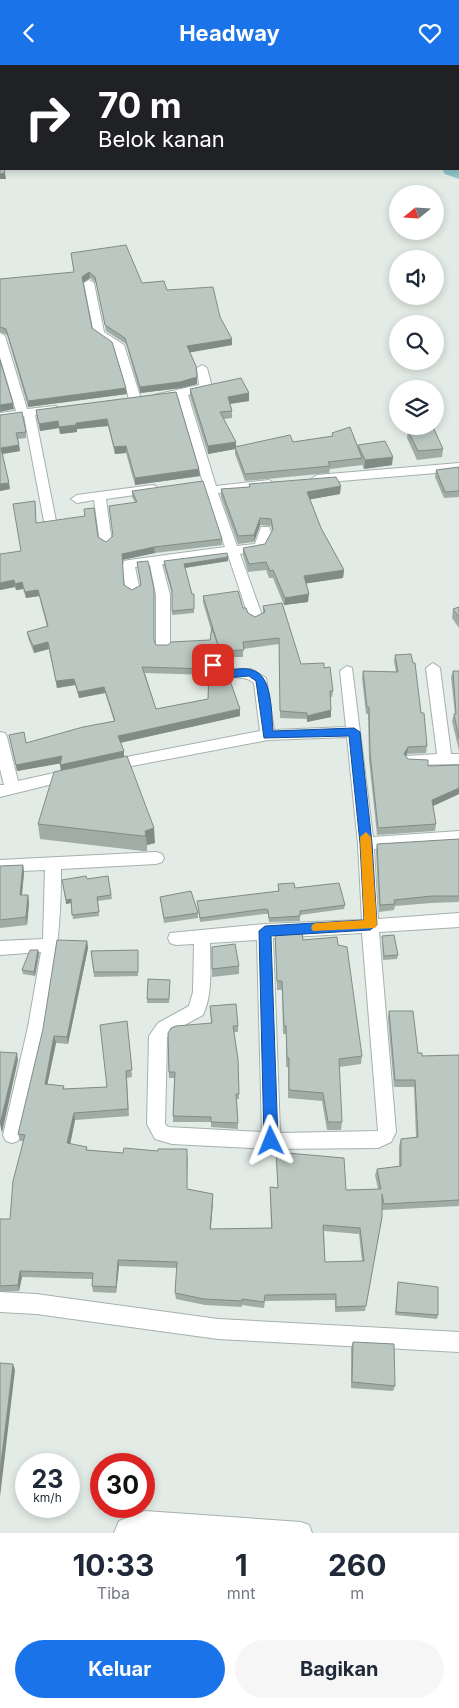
<!DOCTYPE html>
<html lang="id">
<head>
<meta charset="utf-8">
<style>
  body { margin:0; font-family:Inter,sans-serif; background:#f6f6f7; color:#1f2937; height:100vh; display:flex; flex-direction:column; font-size:19px; white-space:nowrap }
  * { box-sizing:border-box; margin:0 }
  p { font-size:16px; color:#747a83 }
  .icon { flex:none; width:28px; height:28px; fill:none; stroke:currentColor; stroke-width:2; stroke-linecap:round; stroke-linejoin:round }
  .map { position:relative; height:1468px; overflow:hidden }
  .sheet { display:flex; flex-direction:column; background:#fff; flex:1 }
  .sheet>* { flex:none }
  .guide { position:absolute; left:0px; top:0px; width:460px; height:105px; box-shadow:0 2px 8px #0003; background:#202124; color:#fff; overflow:hidden }
  .needle { width:32px; rotate:252deg }
  .tools { position:absolute; left:389px; top:120px; display:grid; gap:10px }
  .tools a { display:grid; place-items:center; width:55px; height:55px; border-radius:50%; background:#fff; box-shadow:0 2px 8px #0003; font-size:25px }
  .speed { position:absolute; left:15px; top:1388px; display:flex; gap:10px; font-size:25px; font-weight:700; text-align:center }
  .speed>* { display:grid; place-content:center; width:65px; height:65px; border-radius:50%; background:#fff; box-shadow:0 2px 8px #0003; line-height:1 }
  .speed small { font-size:12px; font-weight:400 }
  .speed .limit { border:8px solid #d22; background:#fff; color:#111 }
  .pin { position:absolute; display:grid; place-items:center; width:42px; height:42px; color:#fff; margin:-21px; border-radius:10px; box-shadow:0 2px 8px #0006 }
  .me { position:absolute; width:55px; margin:-28px; rotate:358deg; stroke-linejoin:round; filter:drop-shadow(0 0 4px #0008) }
  .turn { display:flex; align-items:center; gap:18px; height:105px; padding:0 15px; font-size:22px }
  .turn .icon { width:65px; height:65px; stroke-width:2.5 }
  .turn b { display:block; font-size:35px; line-height:42px }
  .eta { display:flex; justify-content:space-evenly; align-items:center; height:85px; text-align:center }
  .eta b { font-size:30px; font-weight:700; line-height:35px }
  .cta { display:flex; gap:10px; margin-top:auto; padding:10px 15px }
  .cta a { flex:1; height:58px; border-radius:30px; background:#1a73e8; color:#fff; font-size:20px; font-weight:700; line-height:58px; text-align:center }
  .cta a+a { background:#f6f6f7; color:#1f2937 }
  header { display:flex; justify-content:space-between; align-items:center; height:65px; padding:0 15px; background:#1a73e8; color:#fff; font-size:22px; font-weight:700 }
  .map>svg:first-child { display:block }
  .lines { fill:none; stroke-linecap:round; stroke-linejoin:round }
  .river { fill:#8fc7cb; fill-rule:evenodd }
  .minor-casing { stroke:#a5b2ac; stroke-width:2 }
  .path { stroke:#85ab9c; stroke-width:2; stroke-dasharray:1 2.5; stroke-linecap:butt }
  .minor { fill:#fff; fill-rule:evenodd }
  .wall { fill:#a0aca6; fill-rule:evenodd }
  .shaded-wall { fill:#828c87 }
  .building { fill:#bac8c1; stroke:#828c87; fill-rule:evenodd }
  .route { fill:#1a73e8; stroke:#114b97 }
  .slow { fill:#f59e0b }
</style>
</head>
<body>
<header><svg class="icon" aria-label="back" viewBox="0 0 24 24"><path d="M15 5l-7 7 7 7"/></svg>Headway<svg class="icon" aria-label="heart" viewBox="0 0 24 24"><path d="M12 20l-8-8c-3-5 5-10 8-4 3-6 11-1 8 4z"/></svg></header>
<div class="map">
<svg width="459" height="1468" viewBox="0 0 459 1468">
  <rect width="100%" height="100%" fill="#e2ebe6"/>
  <g class="lines">
    <!-- river -->
    <path class="river" d="M 252,0 L 275,0 L 276,1 L 253,1 Z
      M 459,99 L 459,114 L 445,109 L 442,104 L 459,104 Z"/>
    <!-- minor casing -->
    <g class="minor-casing">
      <path id="minor" d="M 89,215 L 94,218 L 104,267 L 124,280 L 141,334 L 139,336 L 135,337 L 129,334 L 114,282 L 94,269 L 84,218 Z
        M 0,268 L 5,271 L 27,344 L 55,341 L 61,344 L 55,347 L 35,350 L 56,456 L 54,459 L 50,460 L 44,456 L 24,351 L 0,354 L 0,348 L 16,346 L 0,292 Z
        M 202,300 L 207,303 L 211,318 L 207,324 L 188,330 L 216,421 L 269,415 L 275,419 L 269,423 L 218,428 L 237,481 L 255,479 L 261,462 L 269,462 C 274,471 269,478 263,485 L 240,489 L 263,553 L 256,557 L 249,553 L 228,490 L 162,499 L 170,530 L 170,582 L 163,587 L 156,582 L 156,530 L 150,500 L 135,502 L 140,526 L 133,530 L 126,526 L 122,504 L 124,496 L 129,495 L 225,482 L 205,425 L 178,332 L 158,335 L 152,332 L 154,330 L 199,320 L 197,303 Z
        M 459,398 L 459,406 L 317,418 L 311,414 L 317,410 Z
        M 152,420 L 156,421 L 158,424 L 156,427 L 106,434 L 112,478 L 106,482 L 100,478 L 94,435 L 77,438 L 71,434 L 77,430 Z
        M 213,595 L 218,597 L 221,604 L 251,604 L 266,613 L 274,665 L 346,662 L 340,606 L 347,601 L 352,603 L 373,772 L 459,766 L 459,778 L 374,784 L 378,854 L 459,848 L 459,862 L 379,867 L 396,1067 L 391,1077 L 378,1083 L 271,1084 L 172,1079 L 155,1074 L 147,1059 L 149,971 L 158,958 L 189,941 L 193,927 L 194,879 L 176,880 L 170,878 L 168,873 L 170,868 L 265,859 L 362,855 L 358,779 L 347,672 L 268,675 L 111,705 L 106,704 L 104,700 L 106,696 L 111,695 L 260,666 L 254,618 C 245,609 224,614 211,610 L 206,600 ZM 362,868 L 378,1066 L 280,1068 L 273,873 ZM 257,875 L 262,1067 L 168,1062 L 165,1059 L 167,973 L 170,968 L 203,950 C 213,929 210,901 210,878 Z
        M 433,598 L 440,603 L 451,689 L 459,689 L 459,699 L 412,700 L 407,699 L 405,695 L 407,691 L 437,689 L 426,603 Z
        M 0,667 L 5,668 L 7,672 L 18,716 L 72,704 L 77,705 L 79,709 L 77,713 L 0,732 L 0,720 L 4,720 L 0,704 Z
        M 156,787 L 162,789 L 164,793 L 162,797 L 156,799 L 61,804 C 62,895 41,982 21,1070 L 18,1076 L 12,1078 L 6,1076 L 3,1070 L 28,962 L 41,887 L 0,890 L 0,876 L 43,874 L 45,805 L 0,807 L 0,795 Z
        M 0,1227 L 36,1229 L 218,1254 L 459,1267 L 459,1287 L 218,1274 L 36,1249 L 0,1247 Z
        M 145,1446 L 301,1457 L 309,1460 L 312,1468 L 114,1468 L 119,1456 Z"/>
    </g>
    <!-- path -->
    <path class="path" d="M 283,0 L 286,1"/>
    <!-- minor -->
    <use href="#minor" class="minor"/>
  </g>
  <!-- wall -->
  <path class="wall" d="M 71,188 L 142,218 L 167,225 L 220,252 L 232,280 L 190,287 L 197,319 L 181,323 L 140,328 L 126,279 L 106,266 L 96,218 L 90,213 L 83,218 L 92,263 L 126,323 L 127,329 L 28,342 L 7,270 L 0,267 L 0,214 L 74,207 Z
    M 190,324 L 249,336 L 230,339 L 232,346 L 232,353 L 224,354 L 236,381 L 293,377 L 332,371 L 332,368 L 392,400 L 364,404 L 362,399 L 362,400 L 330,404 L 329,408 L 245,416 L 235,389 L 235,384 L 208,389 L 190,331 Z
    M 176,327 L 199,404 L 200,411 L 135,420 L 126,388 L 115,389 L 108,361 L 77,364 L 77,367 L 60,369 L 59,363 L 40,366 L 36,345 Z
    M 0,350 L 26,367 L 26,373 L 18,374 L 20,386 L 2,389 L 10,424 L 0,426 Z
    M 408,365 L 443,384 L 442,392 L 417,395 L 407,373 Z
    M 459,402 L 459,432 L 444,433 L 435,412 L 436,405 Z
    M 249,419 L 340,429 L 310,434 L 321,463 L 344,505 L 343,513 L 306,518 L 308,537 L 284,540 L 273,513 L 269,513 L 266,505 L 248,507 L 243,490 L 243,483 L 265,479 L 272,466 L 271,461 L 260,460 L 254,477 L 238,479 L 221,432 L 221,424 L 249,422 Z
    M 132,426 L 222,474 L 222,480 L 155,488 L 122,495 L 124,520 L 132,525 L 141,521 L 137,497 L 154,576 L 156,580 L 168,580 L 210,575 L 211,565 L 203,537 L 203,531 L 243,543 L 248,548 L 255,552 L 263,548 L 263,541 L 301,599 L 324,603 L 333,626 L 332,632 L 330,632 L 331,652 L 307,657 L 307,654 L 280,653 L 279,579 L 243,584 L 243,592 L 222,592 L 223,596 L 223,602 L 219,595 L 214,593 L 207,597 L 209,604 L 240,651 L 120,678 L 124,686 L 124,691 L 155,778 L 147,780 L 147,786 L 143,786 L 40,774 L 38,759 L 61,705 L 60,698 L 17,706 L 9,670 L 26,678 L 114,656 L 105,628 L 79,633 L 75,620 L 57,623 L 49,584 L 34,588 L 28,573 L 27,567 L 47,562 L 39,531 L 26,533 L 23,524 L 16,525 L 15,522 L 0,525 L 21,486 L 36,443 L 36,458 L 98,472 L 106,477 L 113,472 L 135,437 L 132,432 ZM 145,608 L 209,610 L 208,634 L 156,644 Z
    M 164,496 L 228,496 L 185,503 L 192,529 L 194,529 L 194,548 L 172,550 L 172,529 L 164,501 Z
    M 459,542 L 459,563 L 452,553 L 453,544 Z
    M 395,590 L 421,648 L 427,681 L 426,688 L 407,689 L 406,691 L 408,694 L 428,701 L 459,700 L 459,729 L 433,741 L 436,759 L 435,766 L 377,770 L 369,695 L 368,649 L 366,649 L 362,613 L 363,606 L 396,607 L 394,596 Z
    M 453,606 L 459,606 L 459,686 L 452,656 L 454,649 L 455,649 L 451,612 Z
    M 459,774 L 459,837 L 431,838 L 395,841 L 394,845 L 379,847 L 376,786 L 377,779 Z
    M 23,800 L 24,808 L 22,830 L 28,830 L 29,838 L 27,860 L 0,863 L 0,801 Z
    M 108,811 L 112,834 L 98,836 L 99,851 L 73,854 L 71,838 L 66,839 L 62,815 L 87,814 Z
    M 278,819 L 295,823 L 345,840 L 344,844 L 300,850 L 300,856 L 269,857 L 268,849 L 264,849 L 200,857 L 197,836 L 278,826 Z
    M 160,832 L 198,848 L 198,853 L 164,858 Z
    M 275,866 L 303,875 L 338,880 L 362,991 L 361,999 L 339,1002 L 342,1057 L 341,1065 L 327,1065 L 322,1036 L 288,1033 L 288,1002 L 286,1002 L 286,969 L 283,969 L 282,925 L 277,925 Z
    M 382,871 L 398,890 L 397,894 L 383,895 L 382,875 Z
    M 87,876 L 88,883 L 68,979 L 56,978 L 47,1019 L 64,1021 L 64,1024 L 107,1022 L 127,956 L 132,1012 L 127,1013 L 129,1051 L 75,1055 L 70,1079 L 87,1082 L 87,1085 L 123,1088 L 188,1091 L 187,1124 L 213,1129 L 213,1136 L 211,1164 L 271,1163 L 270,1122 L 278,1123 L 276,1087 L 346,1125 L 378,1124 L 375,1110 L 377,1104 L 399,1101 L 399,1081 L 401,1074 L 416,1072 L 414,1022 L 394,1022 L 388,953 L 389,946 L 418,988 L 422,991 L 459,990 L 459,1141 L 382,1145 L 382,1152 L 365,1246 L 335,1247 L 335,1235 L 265,1236 L 264,1243 L 242,1240 L 242,1242 L 205,1240 L 176,1234 L 175,1228 L 177,1203 L 119,1201 L 116,1228 L 93,1227 L 92,1221 L 92,1214 L 22,1212 L 19,1226 L 0,1227 L 0,1154 L 10,1154 L 23,1076 L 20,1076 L 18,1069 ZM 324,1166 L 359,1169 L 362,1196 L 325,1197 Z
    M 212,882 L 239,901 L 239,909 L 212,912 Z
    M 38,885 L 39,889 L 35,911 L 23,909 L 22,905 Z
    M 138,885 L 138,911 L 94,912 L 91,886 Z
    M 170,915 L 169,938 L 147,938 L 147,934 Z
    M 210,941 L 238,961 L 238,967 L 234,967 L 238,994 L 239,1034 L 237,1034 L 238,1064 L 211,1062 L 211,1057 L 173,1057 L 174,1013 L 169,1013 L 168,988 L 211,958 Z
    M 398,1217 L 438,1250 L 437,1254 L 395,1250 Z
    M 353,1277 L 395,1321 L 393,1326 L 351,1323 L 351,1283 Z"/>
  <!-- shaded-wall -->
  <path class="shaded-wall" d="M 5,108 L 6,114 L 0,114 L 0,109 Z
    M 89,207 L 90,213 L 82,218 L 82,212 Z
    M 232,274 L 232,280 L 187,288 L 187,281 Z
    M 197,312 L 197,319 L 181,323 L 140,328 L 140,322 Z
    M 126,323 L 127,329 L 28,342 L 28,336 Z
    M 249,328 L 249,336 L 228,339 L 228,332 Z
    M 13,338 L 14,344 L 0,347 L 0,340 Z
    M 107,354 L 108,361 L 77,364 L 77,367 L 60,369 L 59,362 L 76,358 Z
    M 58,356 L 59,363 L 40,366 L 39,359 Z
    M 236,377 L 236,384 L 235,382 L 235,384 L 208,389 L 208,381 Z
    M 19,380 L 20,386 L 2,389 L 1,383 Z
    M 126,381 L 126,388 L 115,389 L 114,382 Z
    M 393,392 L 392,400 L 364,404 L 365,395 Z
    M 199,404 L 200,411 L 135,420 L 135,413 Z
    M 9,418 L 10,424 L 0,426 L 0,419 Z
    M 341,421 L 340,429 L 307,435 L 307,427 Z
    M 260,453 L 260,460 L 254,477 L 254,470 Z
    M 154,482 L 155,488 L 122,495 L 122,489 Z
    M 228,492 L 228,496 L 184,503 L 184,499 Z
    M 344,505 L 343,513 L 303,519 L 304,511 Z
    M 14,515 L 15,522 L 0,525 L 0,518 Z
    M 22,517 L 23,524 L 16,525 L 15,519 Z
    M 38,525 L 39,531 L 26,533 L 25,527 Z
    M 309,529 L 308,537 L 284,540 L 285,533 Z
    M 48,577 L 49,584 L 34,588 L 33,581 Z
    M 214,587 L 214,593 L 205,598 L 205,592 Z
    M 74,614 L 75,620 L 57,623 L 56,616 Z
    M 104,622 L 105,628 L 79,633 L 78,627 Z
    M 240,644 L 240,651 L 119,678 L 118,671 Z
    M 331,645 L 331,652 L 307,657 L 307,651 Z
    M 408,682 L 407,689 L 403,696 L 404,689 Z
    M 124,686 L 124,693 L 61,706 L 60,700 Z
    M 62,691 L 63,698 L 17,706 L 16,700 Z
    M 459,723 L 459,729 L 431,742 L 432,735 Z
    M 154,763 L 155,778 L 147,780 L 146,771 L 145,766 Z
    M 23,800 L 24,808 L 21,838 L 20,830 Z
    M 28,830 L 29,838 L 27,860 L 26,852 Z
    M 71,834 L 71,838 L 66,839 L 66,835 Z
    M 87,876 L 88,883 L 68,979 L 67,972 Z
    M 38,885 L 39,889 L 35,911 L 34,907 Z
    M 54,971 L 56,978 L 46,1026 L 45,1019 Z
    M 17,988 L 18,995 L 2,1068 L 0,1059 Z
    M 74,1048 L 75,1055 L 69,1085 L 67,1078 Z
    M 213,1129 L 213,1136 L 210,1171 L 210,1164 Z
    M 118,1195 L 119,1201 L 116,1228 L 116,1222 Z
    M 20,1206 L 22,1212 L 19,1226 L 18,1220 Z
    M 13,1299 L 15,1305 L 0,1432 L 0,1407 Z"/>
  <!-- building -->
  <path class="building" d="M 0,84 L 1,87 L 1,104 L 4,104 L 5,108 L 0,109 Z
    M 126,180 L 142,218 L 164,216 L 167,225 L 213,222 L 220,252 L 232,274 L 187,281 L 196,301 L 197,312 L 180,317 L 140,322 L 125,273 L 105,260 L 95,212 L 89,207 L 82,212 L 92,263 L 112,277 L 126,323 L 28,336 L 6,264 L 0,262 L 0,214 L 74,207 L 71,188 Z
    M 0,295 L 13,338 L 0,340 Z
    M 241,313 L 249,328 L 228,332 L 232,346 L 220,347 L 236,377 L 208,381 L 190,324 Z
    M 176,327 L 199,404 L 135,413 L 126,381 L 114,382 L 107,354 L 76,358 L 76,360 L 59,362 L 58,356 L 39,359 L 36,345 Z
    M 22,347 L 26,367 L 16,368 L 19,380 L 1,383 L 9,418 L 0,419 L 0,350 Z
    M 350,362 L 362,393 L 328,397 L 330,401 L 245,409 L 235,382 L 290,370 L 293,377 L 333,371 L 332,368 Z
    M 433,362 L 443,384 L 418,386 L 408,365 Z
    M 385,376 L 393,392 L 365,395 L 358,380 Z
    M 459,402 L 459,426 L 445,427 L 436,405 Z
    M 336,412 L 341,421 L 307,427 L 321,463 L 344,505 L 304,511 L 309,529 L 285,533 L 273,505 L 270,506 L 266,497 L 249,499 L 243,483 L 265,479 L 273,464 L 271,454 L 260,453 L 254,470 L 238,471 L 221,424 L 250,422 L 249,419 Z
    M 203,416 L 222,474 L 154,482 L 122,489 L 124,520 L 132,525 L 141,520 L 137,497 L 148,496 L 154,524 L 154,575 L 156,580 L 168,580 L 171,577 L 210,575 L 212,563 L 218,580 L 203,531 L 238,526 L 243,543 L 246,543 L 248,548 L 255,552 L 265,547 L 263,541 L 282,538 L 301,599 L 324,598 L 324,603 L 330,602 L 333,626 L 330,626 L 331,645 L 307,651 L 307,648 L 280,646 L 279,573 L 243,577 L 244,585 L 220,586 L 223,596 L 219,589 L 214,587 L 205,592 L 209,604 L 142,602 L 156,644 L 208,634 L 209,604 L 227,607 L 240,644 L 118,671 L 124,686 L 60,700 L 62,691 L 16,700 L 9,670 L 24,667 L 26,678 L 83,662 L 115,656 L 104,622 L 78,627 L 74,614 L 56,616 L 48,577 L 33,581 L 27,567 L 48,561 L 38,525 L 25,527 L 22,517 L 15,519 L 14,515 L 0,518 L 0,489 L 21,486 L 13,439 L 35,436 L 36,458 L 85,451 L 84,444 L 94,443 L 98,472 L 106,477 L 113,471 L 109,441 L 137,437 L 132,426 Z
    M 227,488 L 228,492 L 184,499 L 192,529 L 194,529 L 194,544 L 172,546 L 172,525 L 164,496 Z
    M 459,542 L 459,552 L 453,544 Z
    M 411,589 L 413,598 L 415,598 L 421,648 L 424,648 L 427,681 L 408,682 L 404,689 L 408,694 L 428,695 L 428,701 L 459,700 L 459,723 L 432,735 L 436,759 L 378,763 L 370,688 L 369,642 L 367,642 L 363,606 L 398,607 L 395,590 Z
    M 453,606 L 459,606 L 459,673 L 454,649 L 456,649 Z
    M 127,691 L 154,763 L 145,766 L 146,771 L 142,771 L 38,759 L 54,707 Z
    M 459,774 L 459,831 L 432,831 L 394,835 L 395,839 L 380,840 L 377,779 Z
    M 23,800 L 20,830 L 28,830 L 26,852 L 0,855 L 0,801 Z
    M 86,811 L 87,814 L 108,811 L 111,830 L 97,832 L 99,847 L 72,850 L 71,834 L 66,835 L 62,815 Z
    M 294,818 L 295,823 L 339,818 L 345,840 L 300,846 L 300,851 L 269,853 L 268,845 L 265,844 L 200,853 L 197,836 L 279,826 L 278,819 Z
    M 191,826 L 198,848 L 164,853 L 160,832 Z
    M 302,865 L 303,875 L 337,872 L 338,880 L 347,882 L 362,991 L 339,994 L 342,1057 L 328,1057 L 323,1028 L 289,1025 L 289,993 L 287,993 L 286,961 L 284,961 L 282,916 L 277,916 L 275,866 Z
    M 394,870 L 398,890 L 384,891 L 382,871 Z
    M 57,875 L 87,876 L 67,972 L 54,971 L 45,1019 L 64,1021 L 63,1024 L 107,1022 L 100,960 L 127,956 L 132,1005 L 126,1006 L 128,1044 L 74,1048 L 67,1078 L 87,1082 L 86,1085 L 123,1088 L 124,1083 L 158,1086 L 158,1084 L 187,1084 L 187,1124 L 213,1129 L 210,1164 L 272,1163 L 270,1122 L 278,1123 L 276,1087 L 344,1093 L 346,1125 L 381,1124 L 377,1104 L 401,1101 L 401,1074 L 418,1072 L 415,1015 L 395,1015 L 389,946 L 413,946 L 418,988 L 422,988 L 422,991 L 459,990 L 459,1135 L 384,1139 L 382,1129 L 382,1152 L 366,1241 L 336,1242 L 336,1229 L 265,1230 L 264,1237 L 242,1234 L 242,1236 L 204,1234 L 175,1228 L 177,1197 L 118,1195 L 116,1222 L 92,1221 L 93,1208 L 20,1206 L 18,1220 L 0,1221 L 0,1154 L 10,1154 L 13,1116 L 25,1070 L 18,1069 L 43,964 ZM 323,1160 L 360,1163 L 364,1196 L 325,1197 Z
    M 235,879 L 239,901 L 212,904 L 212,882 Z
    M 30,885 L 38,885 L 34,907 L 22,905 Z
    M 138,885 L 138,907 L 94,907 L 91,886 Z
    M 148,914 L 170,915 L 169,934 L 147,934 Z
    M 236,939 L 238,961 L 233,961 L 238,994 L 239,1029 L 236,1029 L 238,1058 L 211,1057 L 211,1052 L 173,1051 L 175,1007 L 169,1007 L 168,968 L 171,963 L 176,961 L 212,958 L 210,941 Z
    M 0,987 L 17,988 L 0,1059 Z
    M 398,1217 L 438,1222 L 438,1250 L 396,1247 Z
    M 353,1277 L 394,1279 L 395,1321 L 352,1317 Z
    M 0,1298 L 13,1299 L 0,1407 Z"/>
  <!-- route -->
  <path class="route" d="M 213,597 L 224,606 C 233,605 244,602 252,605 C 273,610 271,648 273,666 L 354,663 L 360,667 L 372,778 L 377,860 L 370,865 L 271,871 L 278,1076 L 276,1080 L 271,1082 L 266,1080 L 264,1076 L 259,866 L 265,861 L 364,855 L 360,778 L 349,671 L 264,673 L 256,616 L 249,611 L 224,613 L 212,609 L 208,600 Z"/>
  <!-- slow -->
  <path class="slow" d="M 366,767 L 371,772 L 377,860 L 375,863 L 313,866 L 311,863 L 313,859 L 317,858 L 364,855 L 360,772 Z"/>
</svg>
<div class="tools">
<a><svg class="needle" viewBox="-14 -14 28 28"><path d="M0-13l5 13h-10z" fill="#e53935"/><path d="M0 13l5-13h-10z" fill="#747a83"/></svg></a>
<a><svg class="icon" aria-label="sound" viewBox="0 0 24 24"><path d="M4 9h4l5-4v14l-5-4H4zM17 9q2 3 0 6"/></svg></a>
<a><svg class="icon" aria-label="search" viewBox="0 0 24 24"><circle cx="10" cy="10" r="6"/><path d="M15 15l6 6"/></svg></a>
<a><svg class="icon" aria-label="layers" viewBox="0 0 24 24"><path d="M12 4l9 5-9 5-9-5zM3 14l9 5 9-5"/></svg></a>
</div>
<div class="speed"><div>23<small>km/h</small></div><div class="limit">30</div></div>
<div class="pin" style="left:213px;top:600px;background:#d93025"><svg class="icon" aria-label="arrive" viewBox="0 0 24 24"><path d="M6 21V4h12l-3 4 3 4H6"/></svg></div>
<svg class="me" style="left:271px;top:1076px" viewBox="-20 -20 40 40"><path d="M0-17L14 15 0 8-14 15z" fill="#1a73e8" stroke="#fff" stroke-width="4"/></svg>
<div class="guide">
<div class="turn"><svg class="icon" aria-label="right" viewBox="0 0 24 24"><path d="M7 20v-9h11M14 6l5 5-5 5"/></svg><div><b>70 m</b>Belok kanan</div></div>
</div>
</div>
<section class="sheet">
<div class="eta">
<div><b>10:33</b><p>Tiba</p></div>
<div><b>1</b><p>mnt</p></div>
<div><b>260</b><p>m</p></div>
</div>
<div class="cta"><a>Keluar</a><a>Bagikan</a></div>
</section>
</body>
</html>
